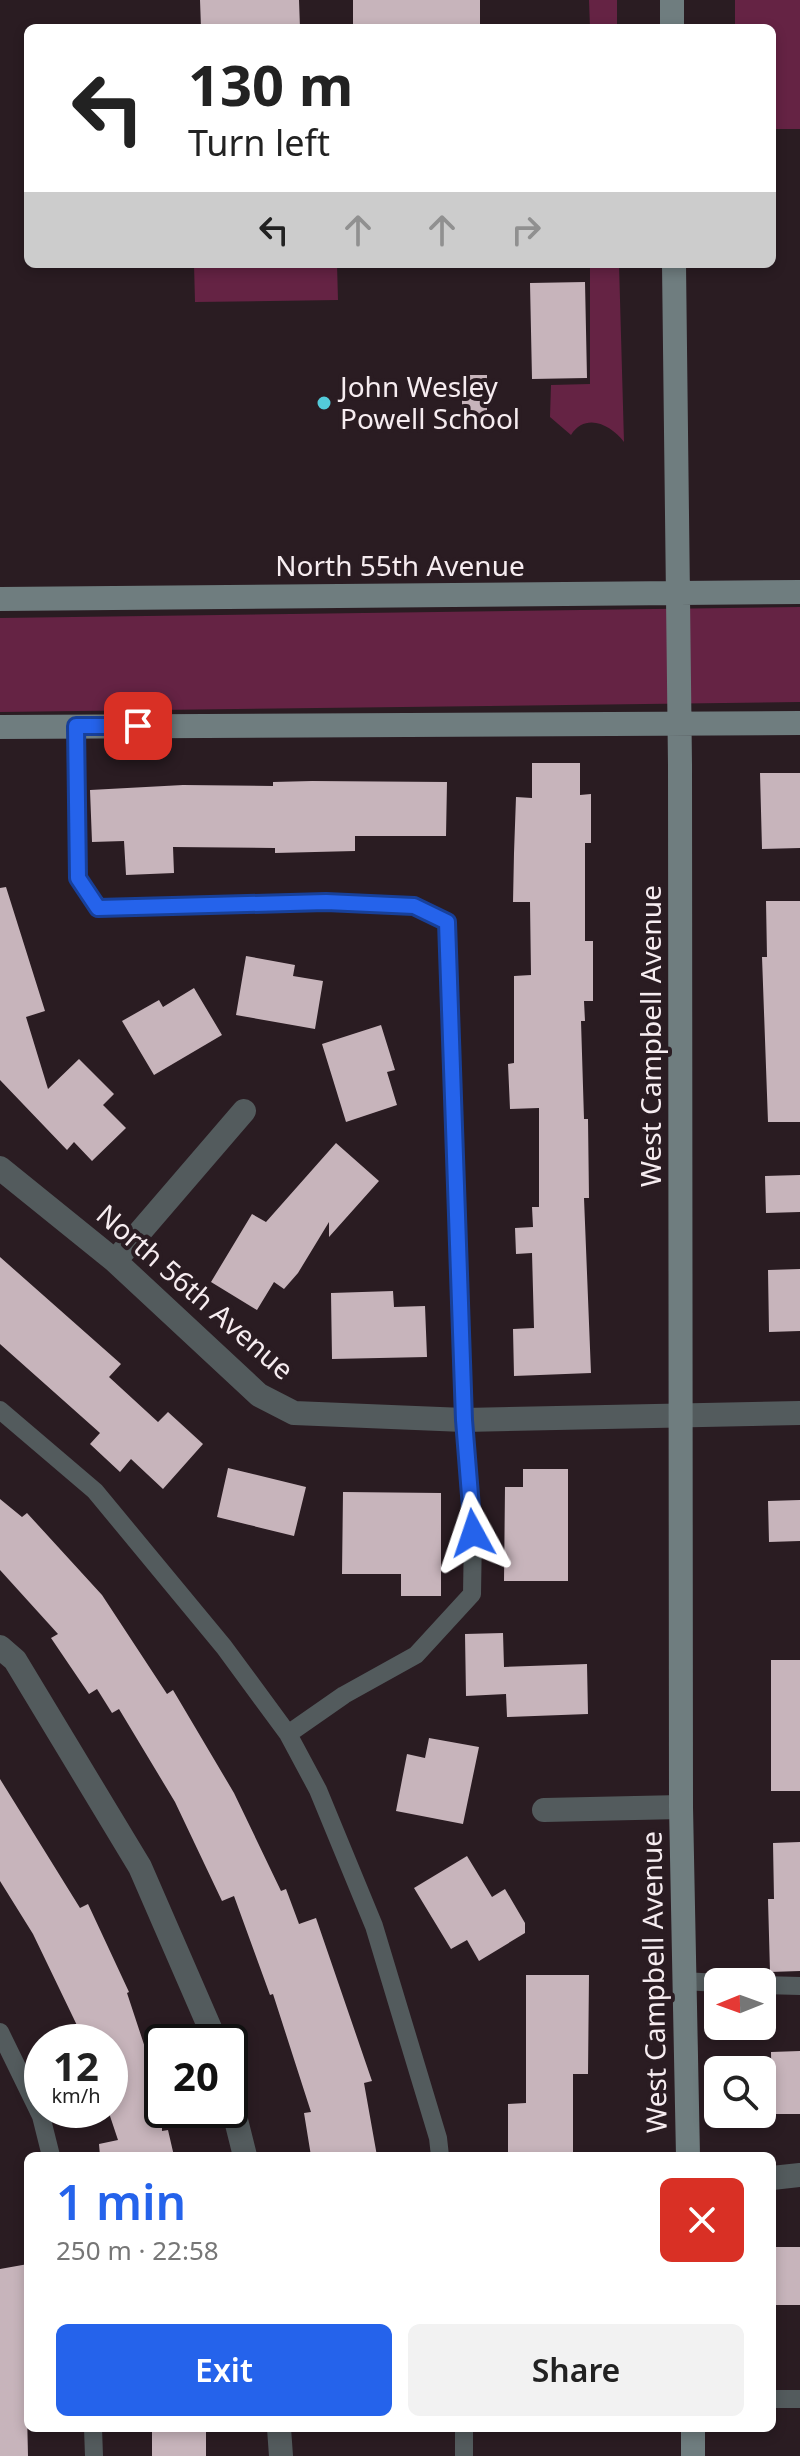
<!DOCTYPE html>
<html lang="en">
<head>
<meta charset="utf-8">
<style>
  body { margin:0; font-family:"Noto Sans",sans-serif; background:#f2f2f2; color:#222; height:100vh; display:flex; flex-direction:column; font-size:30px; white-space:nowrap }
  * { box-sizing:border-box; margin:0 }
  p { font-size:26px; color:#767676 }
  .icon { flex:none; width:44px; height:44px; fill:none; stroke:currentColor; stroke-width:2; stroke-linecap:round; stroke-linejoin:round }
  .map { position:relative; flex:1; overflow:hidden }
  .side { position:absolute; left:24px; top:2152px; width:752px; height:280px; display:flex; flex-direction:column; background:#fff; border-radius:12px; box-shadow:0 4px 12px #0003 }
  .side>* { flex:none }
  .hud { position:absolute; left:24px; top:24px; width:752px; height:244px; border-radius:12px; box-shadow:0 4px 12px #0003; background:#fff; color:#222; overflow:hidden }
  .needle { width:52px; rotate:269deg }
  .controls { position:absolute; left:704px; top:1968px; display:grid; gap:16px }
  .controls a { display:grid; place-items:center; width:72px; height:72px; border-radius:12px; background:#fff; box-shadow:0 4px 12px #0003; font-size:40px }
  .speed { position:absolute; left:24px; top:2024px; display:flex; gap:16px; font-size:40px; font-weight:700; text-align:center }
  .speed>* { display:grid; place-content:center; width:104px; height:104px; border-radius:50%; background:#fff; box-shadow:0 4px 12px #0003; line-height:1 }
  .speed small { font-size:20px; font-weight:400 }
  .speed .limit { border:4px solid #111; border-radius:12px; background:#fff; color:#111 }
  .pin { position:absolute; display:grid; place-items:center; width:68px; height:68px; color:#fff; margin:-34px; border-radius:16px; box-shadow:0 4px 12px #0006 }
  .me { position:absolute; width:88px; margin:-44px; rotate:355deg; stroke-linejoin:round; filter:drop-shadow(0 0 6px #0008) }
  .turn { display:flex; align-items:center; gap:28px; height:168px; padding:0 32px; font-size:36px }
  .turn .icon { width:104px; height:104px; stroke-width:2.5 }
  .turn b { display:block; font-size:56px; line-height:68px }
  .lanes { display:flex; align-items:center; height:76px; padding:0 32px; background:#0003; justify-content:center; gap:40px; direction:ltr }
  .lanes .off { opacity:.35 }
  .round { display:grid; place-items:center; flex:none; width:84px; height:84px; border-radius:12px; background:#f2f2f2 }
  .head { display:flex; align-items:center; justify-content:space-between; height:136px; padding:0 32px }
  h1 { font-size:48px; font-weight:600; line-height:60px; color:#2563eb }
  .button { display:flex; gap:16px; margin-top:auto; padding:16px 32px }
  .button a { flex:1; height:92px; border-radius:12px; background:#2563eb; color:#fff; font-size:32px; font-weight:600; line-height:92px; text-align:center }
  .button a+a { background:#f2f2f2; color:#222 }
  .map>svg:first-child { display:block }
  .green { fill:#652344 }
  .building { fill:#c7b4bb }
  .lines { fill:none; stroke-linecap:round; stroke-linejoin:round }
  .lane { stroke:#535b5d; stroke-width:18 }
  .street { stroke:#535b5d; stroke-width:24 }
  .secondary { stroke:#6f7d7f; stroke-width:24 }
  .route-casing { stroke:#184099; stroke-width:20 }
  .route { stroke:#2563eb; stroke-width:14 }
  .poi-dot { fill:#53cbda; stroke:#2a1c22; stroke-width:3 }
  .labels { text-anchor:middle; stroke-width:8; stroke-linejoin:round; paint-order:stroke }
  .poi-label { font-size:28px; fill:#f6ecf0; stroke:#2a1c22; text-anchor:start }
  .street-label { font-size:28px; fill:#f6ecf0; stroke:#2a1c22 }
</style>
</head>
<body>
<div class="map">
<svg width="800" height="2456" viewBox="0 0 800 2456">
  <rect width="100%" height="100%" fill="#2a1c22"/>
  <!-- green -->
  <path class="green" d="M 589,0 L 617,0 L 617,28 L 590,28 Z
    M 735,0 L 800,0 L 800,129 L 772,129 L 772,28 L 735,28 Z
    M 194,264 L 337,264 L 338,300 L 195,302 Z
    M 590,264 L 619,264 L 624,442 C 611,425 586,412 571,435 L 550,417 L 551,385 L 590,384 Z
    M 800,607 L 800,702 L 0,712 L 0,618 Z"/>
  <!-- building -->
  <path class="building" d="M 200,0 L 299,0 L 300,28 L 201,28 Z
    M 353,0 L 480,0 L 480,28 L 353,28 Z
    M 585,282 L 587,378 L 532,379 L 530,283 Z
    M 462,375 L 487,375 L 487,414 L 462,414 Z
    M 532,763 L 580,763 L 580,795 L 591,794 L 591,843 L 585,843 L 585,941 L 593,941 L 593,1001 L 584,1001 L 585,1021 L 581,1021 L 584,1119 L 588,1119 L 589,1198 L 584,1198 L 591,1373 L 514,1376 L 513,1329 L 534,1328 L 532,1253 L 516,1254 L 515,1228 L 533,1227 L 532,1207 L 539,1207 L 539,1108 L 510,1109 L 508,1064 L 514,1063 L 514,976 L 531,975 L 530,902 L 513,902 L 514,853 L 516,797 L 532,798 Z
    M 760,773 L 800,773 L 800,848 L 762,849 Z
    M 312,781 L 447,782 L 446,836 L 355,836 L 355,851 L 275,853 L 275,848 L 173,847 L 174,873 L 126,875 L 124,841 L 92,842 L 90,790 L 183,785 L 273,786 L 273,782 Z
    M 6,887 L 45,1011 L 26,1017 L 48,1089 L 79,1059 L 114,1094 L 103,1105 L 126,1128 L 92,1161 L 74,1142 L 67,1150 L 0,1080 L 0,888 Z
    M 766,901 L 800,901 L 800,1122 L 768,1122 L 762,957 L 767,957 Z
    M 246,956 L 295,965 L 293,976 L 323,981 L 315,1029 L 236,1015 Z
    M 194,988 L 222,1035 L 154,1075 L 122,1021 L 159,1000 L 163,1007 Z
    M 381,1025 L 395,1070 L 387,1072 L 397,1105 L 346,1122 L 322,1044 Z
    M 336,1143 L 379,1181 L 329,1237 L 329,1222 L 298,1273 L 284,1289 L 274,1282 L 257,1310 L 211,1282 L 252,1214 L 266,1222 Z
    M 800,1175 L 800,1212 L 766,1213 L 765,1176 Z
    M 0,1257 L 121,1364 L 109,1377 L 158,1422 L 168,1412 L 203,1444 L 163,1489 L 131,1459 L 120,1472 L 90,1444 L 100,1433 L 0,1344 Z
    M 800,1269 L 800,1331 L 769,1332 L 768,1270 Z
    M 393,1291 L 394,1307 L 425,1306 L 427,1357 L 332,1359 L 331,1293 Z
    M 228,1468 L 306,1487 L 294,1536 L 217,1517 Z
    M 523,1469 L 568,1469 L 568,1581 L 504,1581 L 505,1487 L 523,1487 Z
    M 343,1492 L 441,1493 L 441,1596 L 401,1596 L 401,1574 L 342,1574 Z
    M 0,1499 L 22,1517 L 27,1513 L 102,1595 L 167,1694 L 173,1690 L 234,1793 L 281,1891 L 286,1889 L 299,1924 L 316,1918 L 372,2081 L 364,2083 L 377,2156 L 311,2156 L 304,2113 L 311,2112 L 273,1994 L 270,1995 L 234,1896 L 222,1901 L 175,1802 L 119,1709 L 112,1713 L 97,1689 L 89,1694 L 51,1638 L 58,1634 L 0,1570 Z
    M 800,1500 L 800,1541 L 769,1542 L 768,1501 Z
    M 503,1633 L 504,1667 L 587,1664 L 588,1714 L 507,1717 L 506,1694 L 466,1696 L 465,1634 Z
    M 771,1660 L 800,1660 L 800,1791 L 771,1791 Z
    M 429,1738 L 479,1747 L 463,1824 L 396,1811 L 407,1754 L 425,1758 Z
    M 0,1779 L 80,1908 L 88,1904 L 129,1992 L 127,1993 L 162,2099 L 162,2131 L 168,2130 L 174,2156 L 100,2156 L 99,2144 L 118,2140 L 110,2116 L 110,2042 L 85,2042 L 33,1934 L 0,1881 Z
    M 800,1842 L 800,1971 L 770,1972 L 768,1899 L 774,1899 L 773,1843 Z
    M 467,1856 L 492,1897 L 505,1889 L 525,1923 L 525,1933 L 479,1961 L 467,1940 L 451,1949 L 414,1888 Z
    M 526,1975 L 589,1975 L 588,2074 L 573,2074 L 573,2156 L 508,2155 L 508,2104 L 526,2103 Z
    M 800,2051 L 800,2114 L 772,2114 L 771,2052 Z
    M 774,2247 L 800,2247 L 800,2305 L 775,2305 Z
    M 28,2264 L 28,2323 L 25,2324 L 28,2456 L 0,2456 L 0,2269 Z
    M 152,2428 L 206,2428 L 206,2456 L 152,2456 Z"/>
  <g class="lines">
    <!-- lane -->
    <path class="lane" d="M 76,726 L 78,878 L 98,908 L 326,902 L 414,906 L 447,922 L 464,1420 L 473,1533 L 472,1594 L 416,1655 L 344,1695 L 288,1734
      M 0,1410 L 95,1491 L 224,1647 L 288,1734 L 318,1790 L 374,1926 L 438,2138 L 440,2156
      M 684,1981 L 718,1983
      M 762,1985 L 800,1986
      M 0,2032 L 41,2116 L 51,2156
      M 772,2399 L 800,2399
      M 93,2428 L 94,2456
      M 464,2428 L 464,2456"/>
    <!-- street -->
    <path class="street" d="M 0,1168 L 115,1261 L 259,1395 L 294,1413 L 464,1420 L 800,1413
      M 115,1261 L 244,1111
      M 0,1647 L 15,1660 L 140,1867 L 216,2042
      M 544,1810 L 681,1807
      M 230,2096 L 245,2156
      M 772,2178 L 800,2175
      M 279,2428 L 281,2456"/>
    <!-- secondary -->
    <path class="secondary" d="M 672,0 L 672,28
      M 674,264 L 680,765 L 681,1807 L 688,2156
      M 0,599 L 800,592
      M 0,727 L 800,723
      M 693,2428 L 693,2456"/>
  </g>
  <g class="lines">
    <!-- route casing -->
    <g class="route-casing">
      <path id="route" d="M 138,726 L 76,726 L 78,878 L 98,908 L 326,902 L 414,906 L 447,922 L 464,1420 L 473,1533"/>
    </g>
    <!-- route -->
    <use href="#route" class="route"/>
  </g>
  <!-- markers -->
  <circle class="poi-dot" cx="324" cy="403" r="8"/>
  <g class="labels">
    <!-- poi labels -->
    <g class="poi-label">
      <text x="340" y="397">John Wesley<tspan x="340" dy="32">Powell School</tspan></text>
    </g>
    <!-- street labels -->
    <g class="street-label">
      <text x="400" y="576">North 55th Avenue</text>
      <text transform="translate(651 1036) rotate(-90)" y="10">West Campbell Avenue</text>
      <text transform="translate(195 1292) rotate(41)" y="10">North 56th Avenue</text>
      <text transform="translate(654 1982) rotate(-91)" y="10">West Campbell Avenue</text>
    </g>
  </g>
</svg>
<div class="controls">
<a><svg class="needle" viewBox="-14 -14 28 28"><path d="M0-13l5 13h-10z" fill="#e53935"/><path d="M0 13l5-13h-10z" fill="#767676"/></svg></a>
<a><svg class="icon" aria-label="search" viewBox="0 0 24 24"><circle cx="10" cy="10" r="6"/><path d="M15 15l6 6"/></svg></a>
</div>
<div class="speed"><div>12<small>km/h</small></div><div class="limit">20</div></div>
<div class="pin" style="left:138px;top:726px;background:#d93025"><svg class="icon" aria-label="arrive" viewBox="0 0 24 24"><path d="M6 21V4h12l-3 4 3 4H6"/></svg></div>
<svg class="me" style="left:473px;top:1533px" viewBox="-20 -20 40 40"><path d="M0-17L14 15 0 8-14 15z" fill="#2563eb" stroke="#fff" stroke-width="4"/></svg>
<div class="hud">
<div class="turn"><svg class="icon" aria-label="left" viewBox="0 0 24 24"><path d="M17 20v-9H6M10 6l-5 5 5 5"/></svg><div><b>130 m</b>Turn left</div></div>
<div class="lanes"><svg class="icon" aria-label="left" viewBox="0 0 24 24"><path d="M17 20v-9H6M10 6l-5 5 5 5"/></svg><svg class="icon off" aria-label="ahead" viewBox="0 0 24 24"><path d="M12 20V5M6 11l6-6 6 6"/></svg><svg class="icon off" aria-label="ahead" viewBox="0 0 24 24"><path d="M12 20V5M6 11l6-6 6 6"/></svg><svg class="icon off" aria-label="right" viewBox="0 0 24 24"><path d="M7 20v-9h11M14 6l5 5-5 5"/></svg></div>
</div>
<section class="side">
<div class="head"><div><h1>1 min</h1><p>250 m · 22:58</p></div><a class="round" style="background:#d93025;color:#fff"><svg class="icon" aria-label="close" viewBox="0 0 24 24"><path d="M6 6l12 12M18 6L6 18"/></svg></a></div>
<div class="button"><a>Exit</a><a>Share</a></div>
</section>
</div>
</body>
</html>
